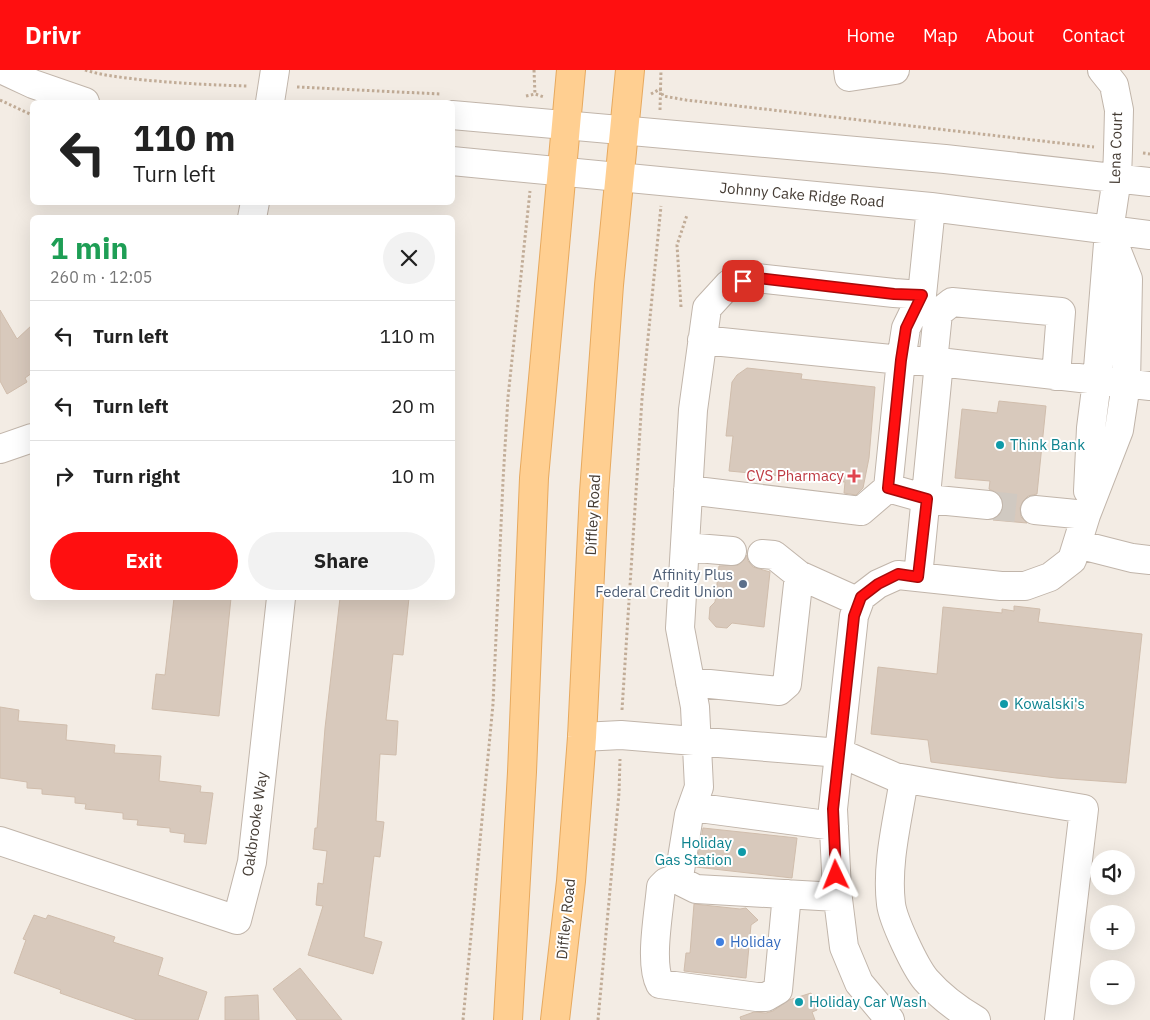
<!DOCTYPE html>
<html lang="en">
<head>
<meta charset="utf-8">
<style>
  body { margin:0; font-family:"IBM Plex Sans",sans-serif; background:#f2f2f2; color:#222; height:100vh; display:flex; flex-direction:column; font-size:19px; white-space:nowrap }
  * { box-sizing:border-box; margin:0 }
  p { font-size:16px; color:#767676 }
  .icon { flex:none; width:28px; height:28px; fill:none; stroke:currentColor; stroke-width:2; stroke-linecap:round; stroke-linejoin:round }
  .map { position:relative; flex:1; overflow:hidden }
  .side { position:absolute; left:30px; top:145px; width:425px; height:385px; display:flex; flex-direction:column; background:#fff; border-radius:8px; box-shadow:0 5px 20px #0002 }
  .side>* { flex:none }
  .top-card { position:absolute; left:30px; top:30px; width:425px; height:105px; border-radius:8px; box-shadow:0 5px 20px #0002; background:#fff; color:#222; overflow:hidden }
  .buttons { position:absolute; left:1090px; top:780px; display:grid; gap:10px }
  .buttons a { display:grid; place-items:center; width:45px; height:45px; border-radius:50%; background:#fff; box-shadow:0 5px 20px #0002; font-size:25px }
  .pin { position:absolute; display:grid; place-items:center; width:42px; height:42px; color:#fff; margin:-21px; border-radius:10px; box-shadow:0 2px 8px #0006 }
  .me { position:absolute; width:55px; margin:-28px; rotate:358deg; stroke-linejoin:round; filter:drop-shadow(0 0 4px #0008) }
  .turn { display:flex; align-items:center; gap:18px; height:105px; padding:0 20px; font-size:22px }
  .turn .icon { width:65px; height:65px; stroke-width:2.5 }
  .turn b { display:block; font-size:35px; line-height:42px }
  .round { display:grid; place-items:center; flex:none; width:52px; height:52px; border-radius:26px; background:#f2f2f2 }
  .summary { display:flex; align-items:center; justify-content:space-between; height:85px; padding:0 20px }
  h1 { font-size:30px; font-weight:800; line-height:38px; color:#1e9e55 }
  .primary-button { display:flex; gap:10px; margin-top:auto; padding:10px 20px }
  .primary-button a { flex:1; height:58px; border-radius:30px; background:#ff0f10; color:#fff; font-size:20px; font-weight:800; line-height:58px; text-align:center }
  .primary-button a+a { background:#f2f2f2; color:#222 }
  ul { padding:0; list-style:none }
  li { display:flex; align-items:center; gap:15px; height:70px; padding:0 20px; border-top:1px solid #e0e0e0 }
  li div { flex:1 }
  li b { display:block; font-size:19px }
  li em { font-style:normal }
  header { display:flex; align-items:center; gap:30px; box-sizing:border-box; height:70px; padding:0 25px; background:#ff0f10; color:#fff }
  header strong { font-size:24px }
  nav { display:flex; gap:28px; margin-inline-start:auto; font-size:18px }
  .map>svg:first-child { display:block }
  .building { fill:#d8c9bc; stroke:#d0bdac }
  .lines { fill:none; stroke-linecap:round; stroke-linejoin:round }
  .minor-tunnel { stroke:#d0c9c1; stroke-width:28; stroke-dasharray:28 14; stroke-linecap:butt }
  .minor-casing { stroke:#c1b5aa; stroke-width:30 }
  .major-casing { stroke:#e7a95e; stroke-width:30 }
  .path { stroke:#c1ac97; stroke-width:3; stroke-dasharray:2.5 2.5; stroke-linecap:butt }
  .minor { stroke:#fff; stroke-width:28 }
  .major { stroke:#ffcf91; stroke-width:28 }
  .route-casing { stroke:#a60a0a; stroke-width:12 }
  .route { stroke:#ff0f10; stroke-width:9 }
  .culture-dot { fill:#0f9aa8; stroke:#fff; stroke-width:2 }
  .health-dot { fill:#e0444e; stroke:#fff; stroke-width:2 }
  .service-dot { fill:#5c6f8a; stroke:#fff; stroke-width:2 }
  .shop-dot { fill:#3f7fe0; stroke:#fff; stroke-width:2 }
  .labels { text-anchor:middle; stroke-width:4; stroke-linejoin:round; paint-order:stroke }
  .street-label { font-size:15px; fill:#453c34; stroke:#fff }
  .culture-label { font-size:15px; fill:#0d838f; stroke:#fff; text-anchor:start }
  .health-label { font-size:15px; fill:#be3a42; stroke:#fff; text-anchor:end }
  .service-label { font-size:15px; fill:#4e5e75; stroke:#fff; text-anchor:end }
  .shop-label { font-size:15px; fill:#366cbe; stroke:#fff; text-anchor:start }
</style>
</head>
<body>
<header>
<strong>Drivr</strong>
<nav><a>Home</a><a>Map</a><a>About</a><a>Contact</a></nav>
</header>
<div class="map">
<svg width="1150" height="950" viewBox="0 0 1150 950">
  <rect width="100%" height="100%" fill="#f3ece4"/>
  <!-- building -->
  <path class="building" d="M 0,240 L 17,269 L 32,255 L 32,303 L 25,308 L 27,312 L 7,324 L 0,311 Z
    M 747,298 L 802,304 L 801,309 L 875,317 L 869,388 L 863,418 L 856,425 L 844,423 L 845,412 L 729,401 L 733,366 L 726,366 L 732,312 L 737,305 Z
    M 999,331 L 1046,336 L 1037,424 L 1028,426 L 1023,431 L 1020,438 L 1021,447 L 1027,453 L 993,450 L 1000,444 L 1004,436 L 1002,429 L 997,423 L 989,419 L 990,411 L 955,408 L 962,339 L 997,343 Z
    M 747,485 L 748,491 L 753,497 L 770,502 L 764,557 L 732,553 L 727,558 L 716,557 L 709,549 L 710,537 L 715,532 L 719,496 L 738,495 L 744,490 Z
    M 174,528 L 231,528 L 219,646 L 152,639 L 156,604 L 165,605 Z
    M 340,528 L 409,528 L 403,585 L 393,584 L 386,650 L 398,651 L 396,685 L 380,684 L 376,751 L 384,752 L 380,787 L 374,786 L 364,867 L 382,872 L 373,904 L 308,885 L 323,836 L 316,835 L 318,813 L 323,814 L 327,781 L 313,779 L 315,758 L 317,758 L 325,658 Z
    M 1014,536 L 1040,539 L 1038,552 L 1142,564 L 1126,713 L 1056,708 L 931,692 L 928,670 L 871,664 L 878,597 L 937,604 L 943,537 L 1002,543 L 1002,539 L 1014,541 Z
    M 0,637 L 19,640 L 18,651 L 67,655 L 66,670 L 115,675 L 114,683 L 161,686 L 159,711 L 201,716 L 200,722 L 213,723 L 206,774 L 184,772 L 185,764 L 170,762 L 170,758 L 137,755 L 138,750 L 123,749 L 123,743 L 85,739 L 86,734 L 75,733 L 75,727 L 42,724 L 42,719 L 27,718 L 27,712 L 0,708 Z
    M 703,758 L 797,768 L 792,808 L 696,797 Z
    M 694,834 L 740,839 L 746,838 L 758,850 L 751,855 L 746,908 L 684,901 L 686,883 L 690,883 Z
    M 34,845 L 46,849 L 48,845 L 115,867 L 113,872 L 163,888 L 158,905 L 207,922 L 198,950 L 137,950 L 60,923 L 61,920 L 14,903 L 26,870 L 23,869 Z
    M 300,898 L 342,950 L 297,950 L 273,919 Z
    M 811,923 L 817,940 L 812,942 L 815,950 L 741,950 L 740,947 L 754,942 L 766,943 L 773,941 L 789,930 Z
    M 258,925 L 259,950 L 225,950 L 225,927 Z"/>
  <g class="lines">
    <!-- minor-tunnel -->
    <path class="minor-tunnel" d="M 988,435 L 1035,440"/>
    <!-- minor casing -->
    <g class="minor-casing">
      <path id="minor" d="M 3,0 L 33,14 L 85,32
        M 848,0 L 849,7 L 895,0
        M 270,32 L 275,0
        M 452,45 L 945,89 L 1150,112
        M 452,91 L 931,137 L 1150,165
        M 252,148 L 255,132
        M 702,270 L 901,290 L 939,292 L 1150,316
        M 933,292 L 938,243 L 952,232 L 1061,242 L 1056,306
        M 0,379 L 32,368
        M 888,418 L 927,429 L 988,435
        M 688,420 L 861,441 L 888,418 L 901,290 L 906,258 L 922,225
        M 1088,421 L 1091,358 L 1097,311 L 1109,161 L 1117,108 L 1118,80 L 1119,40 L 1114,15 L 1102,0
        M 1035,440 L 1086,445
        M 1077,474 L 1132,488 L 1150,490
        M 685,477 L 732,481
        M 762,484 L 774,485 L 799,505
        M 918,507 L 939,292
        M 690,612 L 779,621 L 787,614 L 799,505 L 859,532
        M 582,667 L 621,665 L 840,683 L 895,707 L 1084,739 L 1059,950
        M 904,709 C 898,749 886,793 891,834 C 893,850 915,897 926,910 C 940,926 957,939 976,950
        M 692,737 L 834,756
        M 0,771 L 237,850 L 252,792 L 281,528
        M 679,807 L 666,812 L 661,817 C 659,842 649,893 660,914 L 757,927 L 766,927 L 778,920 L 787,824
        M 837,827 L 696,819 L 682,812 L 679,807 L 689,745 L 699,717 L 695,637 L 680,558 L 693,340 L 707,238 L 729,214 L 757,208 L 894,223 L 922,225 L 931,137
        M 890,950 L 859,913 L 844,877 L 837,821 L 833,739 L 854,546 L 861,527 L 878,514 L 898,505 L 1001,516 L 1025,516 L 1050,507 L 1072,490 L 1086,445 L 1119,360 L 1126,314 L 1128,209 L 1109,161"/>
    </g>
    <!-- major casing -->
    <g class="major-casing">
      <path id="major" d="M 508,950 L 522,702 L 534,408 L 571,0
        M 555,950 L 571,811 L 582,667 L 594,422 L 609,215 L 630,0"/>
    </g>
    <!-- path -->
    <path class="path" d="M 85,0 C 101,5 118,7 135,9 C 173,13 210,15 248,16
      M 534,0 L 535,25
      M 297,17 L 440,24
      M 651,24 L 660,19 L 663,26 L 686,30 L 1094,77
      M 526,26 L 535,24 L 544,27
      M 0,30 L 32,45
      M 660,40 L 661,0
      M 1143,83 L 1150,84
      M 681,237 L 677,175 L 687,145
      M 622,640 L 642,329 L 661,136
      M 463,950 L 493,634 L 503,411 L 508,327 L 530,121
      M 598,950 L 619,723 L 620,689"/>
    <!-- minor -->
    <use href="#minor" class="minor"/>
    <!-- major -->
    <use href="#major" class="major"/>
  </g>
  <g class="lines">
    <!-- route casing -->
    <g class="route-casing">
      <path id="route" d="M 743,211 L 757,208 L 894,224 L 922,225 L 906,258 L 901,290 L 888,418 L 927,429 L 918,507 L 898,504 L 878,514 L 861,527 L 854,546 L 833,739 L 836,805"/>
    </g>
    <!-- route -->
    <use href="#route" class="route"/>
  </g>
  <!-- markers -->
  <g class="culture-dot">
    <circle cx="1000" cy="375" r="5"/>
    <circle cx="1004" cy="634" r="5"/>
    <circle cx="742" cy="782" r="5"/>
    <circle cx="799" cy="932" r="5"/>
  </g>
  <path class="health-dot" d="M851.5 398.5h5v5h5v5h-5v5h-5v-5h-5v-5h5z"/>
  <circle class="service-dot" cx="743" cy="514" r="5"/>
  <circle class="shop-dot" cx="720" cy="872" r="5"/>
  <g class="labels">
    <!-- street labels -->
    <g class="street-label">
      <text transform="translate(1116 78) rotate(-88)" y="5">Lena Court</text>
      <text transform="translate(802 125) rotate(5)" y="5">Johnny Cake Ridge Road</text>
      <text transform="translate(593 445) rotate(-87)" y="5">Diffley Road</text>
      <text transform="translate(255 754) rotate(-82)" y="5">Oakbrooke Way</text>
      <text transform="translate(566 849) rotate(-84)" y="5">Diffley Road</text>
    </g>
    <!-- culture labels -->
    <g class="culture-label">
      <text x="1010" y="380">Think Bank</text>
      <text x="1014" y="639">Kowalski's</text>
      <text x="732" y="778" text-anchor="end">Holiday<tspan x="732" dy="17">Gas Station</tspan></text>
      <text x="809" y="937">Holiday Car Wash</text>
    </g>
    <!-- health labels -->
    <g class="health-label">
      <text x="844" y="411">CVS Pharmacy</text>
    </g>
    <!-- service labels -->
    <g class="service-label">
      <text x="733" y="510">Affinity Plus<tspan x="733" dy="17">Federal Credit Union</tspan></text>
    </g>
    <!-- shop labels -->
    <g class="shop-label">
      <text x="730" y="877">Holiday</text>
    </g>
  </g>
</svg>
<div class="buttons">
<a><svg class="icon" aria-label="sound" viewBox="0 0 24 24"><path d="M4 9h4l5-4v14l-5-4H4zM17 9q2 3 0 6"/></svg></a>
<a>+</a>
<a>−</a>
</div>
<div class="pin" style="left:743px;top:211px;background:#d93025"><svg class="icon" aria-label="arrive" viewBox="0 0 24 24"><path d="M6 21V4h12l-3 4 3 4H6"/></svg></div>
<svg class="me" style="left:836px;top:805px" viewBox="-20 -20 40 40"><path d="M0-17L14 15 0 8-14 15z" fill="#ff0f10" stroke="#fff" stroke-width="4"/></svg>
<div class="top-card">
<div class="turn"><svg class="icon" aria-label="left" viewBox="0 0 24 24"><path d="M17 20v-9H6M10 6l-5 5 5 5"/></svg><div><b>110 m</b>Turn left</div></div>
</div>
<section class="side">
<div class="summary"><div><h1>1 min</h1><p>260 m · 12:05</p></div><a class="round"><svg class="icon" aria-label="close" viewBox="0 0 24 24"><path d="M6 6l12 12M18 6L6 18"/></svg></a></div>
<ul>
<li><svg class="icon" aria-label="left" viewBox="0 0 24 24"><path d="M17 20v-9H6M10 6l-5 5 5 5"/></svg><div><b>Turn left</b></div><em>110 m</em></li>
<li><svg class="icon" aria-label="left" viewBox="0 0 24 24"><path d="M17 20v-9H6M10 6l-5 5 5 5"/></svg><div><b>Turn left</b></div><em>20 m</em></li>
<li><svg class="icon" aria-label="right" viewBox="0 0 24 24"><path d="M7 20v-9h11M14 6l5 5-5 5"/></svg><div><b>Turn right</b></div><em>10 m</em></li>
</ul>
<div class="primary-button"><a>Exit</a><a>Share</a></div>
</section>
</div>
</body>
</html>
